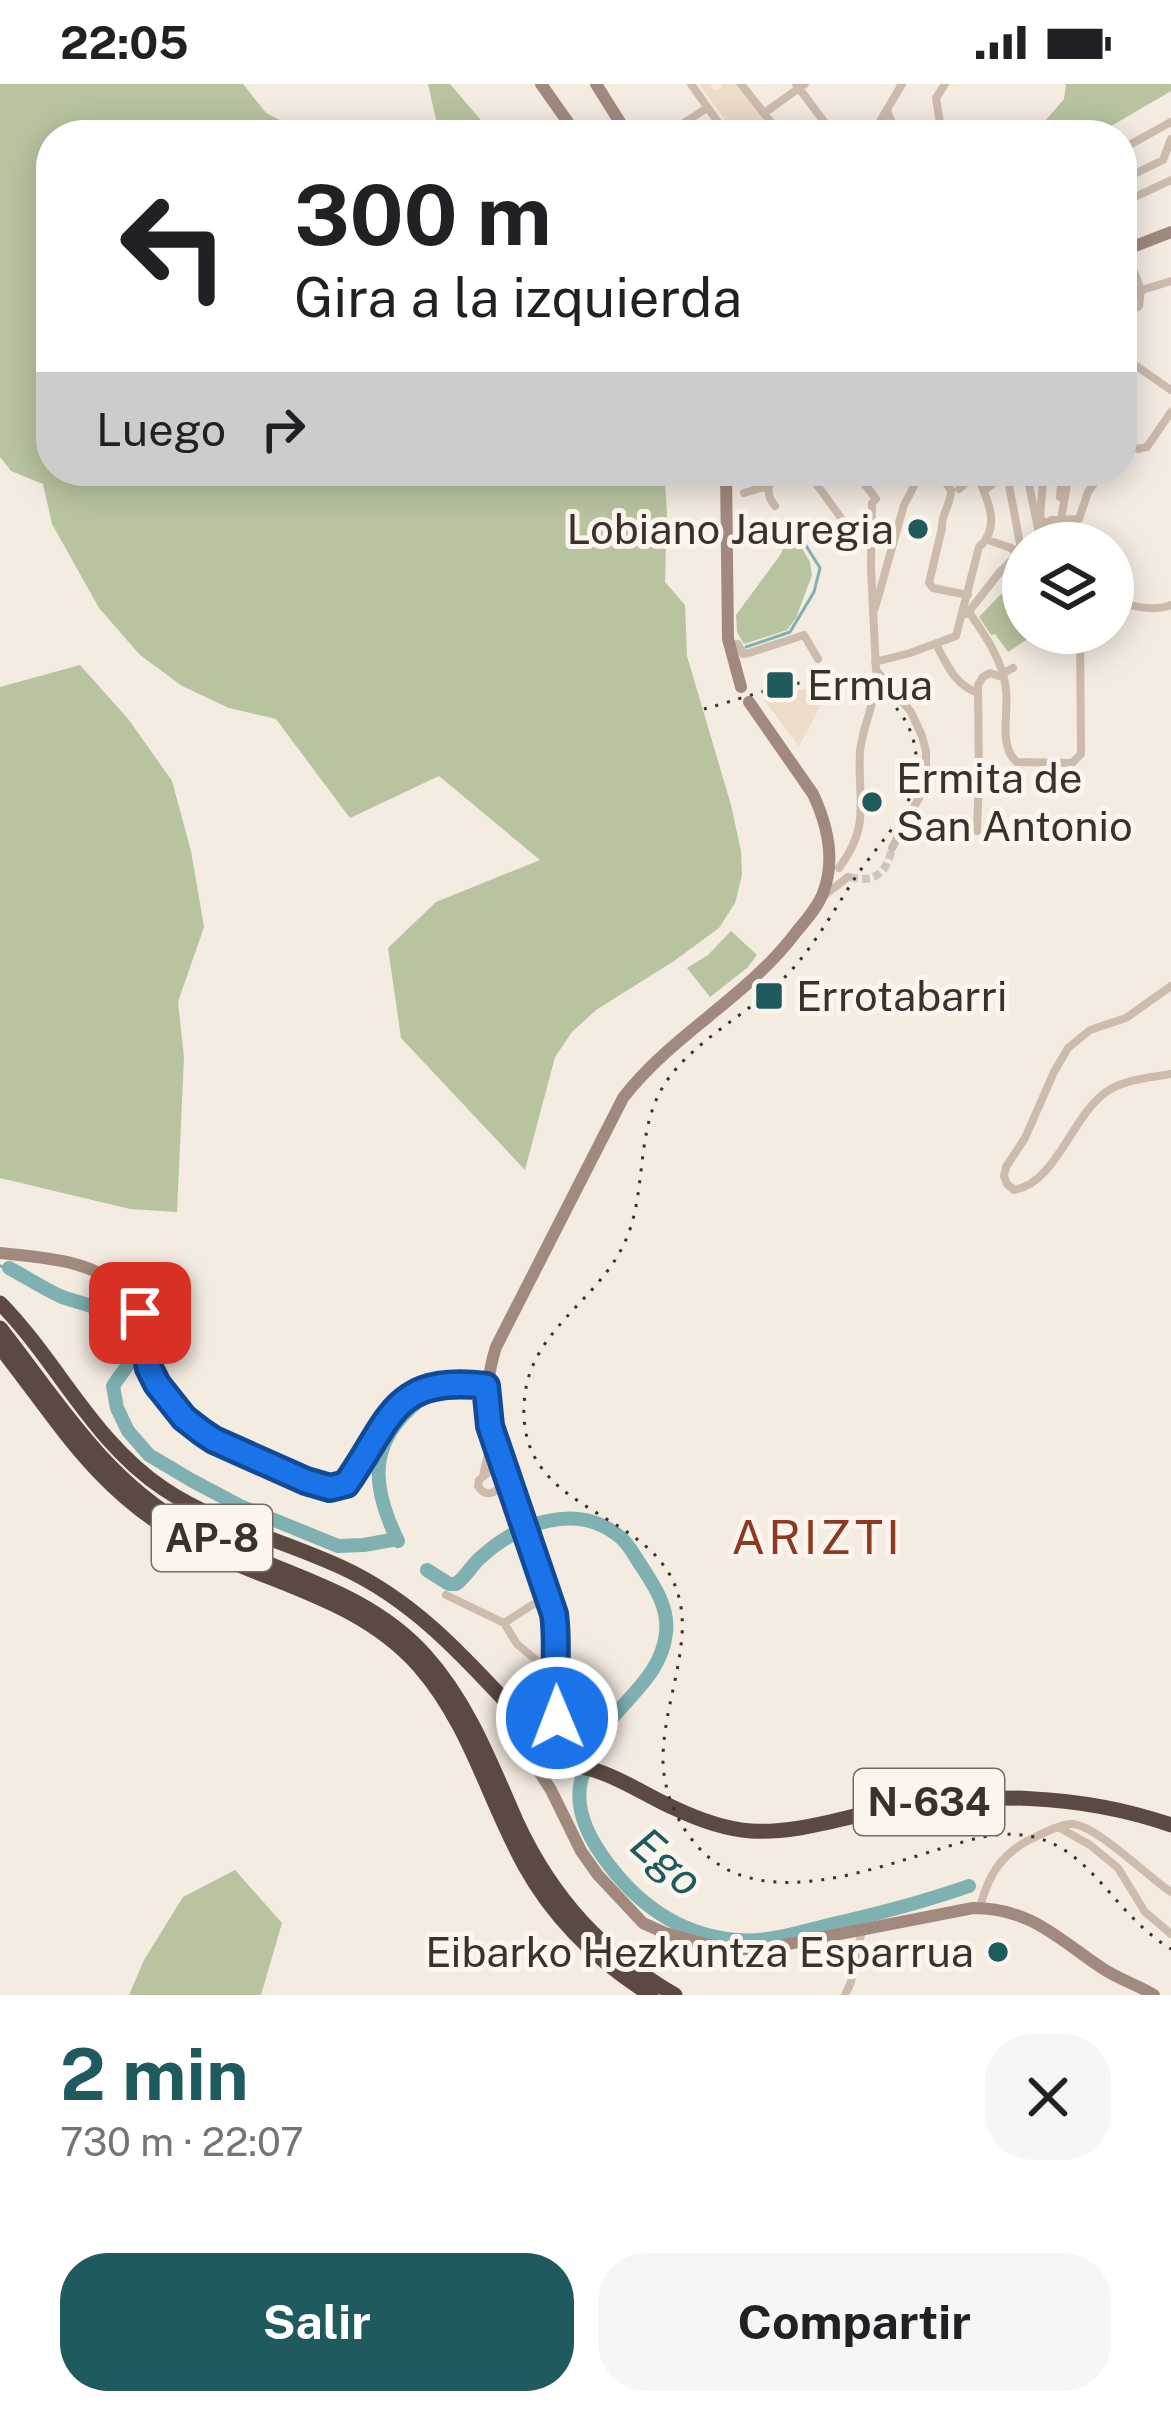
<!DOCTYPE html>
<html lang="es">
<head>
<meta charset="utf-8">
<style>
  body { margin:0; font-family:"Public Sans",sans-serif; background:#f6f6f6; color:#202124; height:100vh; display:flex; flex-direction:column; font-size:45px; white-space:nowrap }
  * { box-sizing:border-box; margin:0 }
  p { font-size:39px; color:#757577 }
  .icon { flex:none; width:66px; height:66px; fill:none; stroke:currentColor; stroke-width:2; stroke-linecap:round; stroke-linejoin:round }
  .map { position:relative; height:1911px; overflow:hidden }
  .side { display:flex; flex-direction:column; background:#fff; flex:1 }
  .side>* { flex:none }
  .top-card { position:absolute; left:36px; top:36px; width:1101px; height:366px; border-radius:48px; box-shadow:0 6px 30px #0003; background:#fff; color:#202124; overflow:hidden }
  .fabs { position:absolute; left:1002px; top:438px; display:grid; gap:24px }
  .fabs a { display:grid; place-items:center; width:132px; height:132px; border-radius:50%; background:#fff; box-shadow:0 6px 30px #0003; font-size:60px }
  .pin { position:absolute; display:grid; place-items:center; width:102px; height:102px; color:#fff; margin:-51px; border-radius:24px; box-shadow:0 6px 18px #0006 }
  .me { position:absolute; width:132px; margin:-66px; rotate:359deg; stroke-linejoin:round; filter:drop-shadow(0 0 9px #0008) }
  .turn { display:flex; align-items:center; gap:42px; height:252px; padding:0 60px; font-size:54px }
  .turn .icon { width:156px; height:156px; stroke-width:2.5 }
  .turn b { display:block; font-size:84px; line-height:102px }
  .then { display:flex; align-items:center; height:114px; padding:0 60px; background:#0003; gap:24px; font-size:45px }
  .round { display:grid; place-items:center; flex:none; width:126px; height:126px; border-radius:48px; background:#f6f6f6 }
  .headline { display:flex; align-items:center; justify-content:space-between; height:204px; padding:0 60px }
  h1 { font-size:72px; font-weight:700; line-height:90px; color:#1f5a5e }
  .button { display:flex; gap:24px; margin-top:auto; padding:24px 60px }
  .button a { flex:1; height:138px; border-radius:48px; background:#1f5a5e; color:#fff; font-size:48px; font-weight:700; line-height:138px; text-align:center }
  .button a+a { background:#f6f6f6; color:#202124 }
  .status { display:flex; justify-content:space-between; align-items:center; height:84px; padding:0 60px; background:#fff; direction:ltr }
  .status svg { height:33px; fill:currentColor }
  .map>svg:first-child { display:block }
  .green { fill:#b8c4a0 }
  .plaza { fill:#ecdcc8 }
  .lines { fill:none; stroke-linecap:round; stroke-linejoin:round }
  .stream { stroke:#7fb0b2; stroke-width:3 }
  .river { stroke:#7fb0b2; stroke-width:14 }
  .street-tunnel { stroke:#cfc6bd; stroke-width:8; stroke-dasharray:8 4; stroke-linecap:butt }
  .street { stroke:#cdbbac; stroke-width:8 }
  .secondary { stroke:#a18a7d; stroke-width:12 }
  .highway { stroke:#5c4a42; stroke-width:15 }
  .rail { stroke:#3b302b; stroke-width:3; stroke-dasharray:3 9; stroke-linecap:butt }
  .route-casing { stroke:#114b97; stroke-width:30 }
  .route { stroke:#1a73e8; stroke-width:21 }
  .poi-dot { fill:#1f5a5e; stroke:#fbf5ee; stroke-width:4.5 }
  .labels { text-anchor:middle; stroke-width:10; stroke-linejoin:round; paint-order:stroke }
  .shield { fill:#fbf5ee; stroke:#756b66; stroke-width:3 }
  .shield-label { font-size:39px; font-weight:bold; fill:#3b302b }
  .poi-label { font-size:42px; fill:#3b302b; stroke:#fbf5ee; text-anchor:start }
  .water-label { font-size:45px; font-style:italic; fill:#1f5a5e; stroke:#fbf5ee }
  .quarter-label { font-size:48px; letter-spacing:3px; fill:#8c3b22; stroke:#fbf5ee }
</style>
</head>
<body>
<div class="status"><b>22:05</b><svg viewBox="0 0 49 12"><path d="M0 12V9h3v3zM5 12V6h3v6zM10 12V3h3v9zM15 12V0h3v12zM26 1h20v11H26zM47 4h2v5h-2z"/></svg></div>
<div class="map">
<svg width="1171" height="1911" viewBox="0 0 1171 1911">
  <rect width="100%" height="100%" fill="#f4ebe1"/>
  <!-- green -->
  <path class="green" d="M 0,0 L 243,0 L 266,29 L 310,51 L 51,51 L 51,387 L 664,387 L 667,428 L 665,498 L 685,521 L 687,572 L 731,721 L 741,767 L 742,791 L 735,819 L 719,844 L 674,877 L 596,926 L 572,948 L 555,973 L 525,1086 L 401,954 L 388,864 L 436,818 L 540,776 L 439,692 L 350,734 L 276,635 L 229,624 L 182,602 L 140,571 L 99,524 L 52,440 L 43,400 L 11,387 L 0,373 Z
    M 428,0 L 450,0 L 480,35 L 488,51 L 436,51 L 438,44 Z
    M 1066,0 L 1171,0 L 1171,7 L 1096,51 L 1033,51 L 1064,15 Z
    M 786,455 L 799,459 L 810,478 L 812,491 L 796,534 L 787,546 L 744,560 L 737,548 L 736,531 L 781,470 Z
    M 1001,510 L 1006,511 L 1015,526 L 1023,521 L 1023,537 L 1020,534 L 1023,549 L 1028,549 L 1031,553 L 1008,568 L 995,550 L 991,551 L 979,533 Z
    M 80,581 L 129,636 L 172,697 L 191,767 L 204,843 L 178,918 L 184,973 L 177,1128 L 130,1125 L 0,1094 L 0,603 Z
    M 731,847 L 757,871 L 747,884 L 710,913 L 687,884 L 708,871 Z
    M 235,1786 L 282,1839 L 261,1911 L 129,1911 L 144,1876 L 183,1813 Z"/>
  <!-- plaza -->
  <path class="plaza" d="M 699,0 L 710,0 L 715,7 L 722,3 L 721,0 L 738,0 L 772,45 L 770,48 L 765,51 L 736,51 Z
    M 819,601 L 827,609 L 799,662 L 764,616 Z"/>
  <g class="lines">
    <!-- stream -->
    <path class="stream" d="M 746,563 L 790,548 L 814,508 L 820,484 L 795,444
      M 0,1182 L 9,1184"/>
    <!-- river -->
    <path class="river" d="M 9,1184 C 26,1193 43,1204 60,1212 C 81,1221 141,1229 137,1261 C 136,1274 120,1290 113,1302 L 117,1324 L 128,1347 L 149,1371 L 191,1396 L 240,1422 L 338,1462 L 364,1461 L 397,1455
      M 398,1457 C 367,1394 370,1351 429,1309
      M 427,1486 L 449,1500 L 456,1500 C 466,1493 471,1482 480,1474 C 518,1439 577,1417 620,1453 C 629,1460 635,1473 642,1483 C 655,1503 669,1524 666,1549 C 662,1588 630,1611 608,1639 C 596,1655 586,1678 581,1697 C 574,1727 591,1758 609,1781 C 641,1823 684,1852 738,1856 C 770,1859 806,1846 837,1839 C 881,1829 926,1817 969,1802"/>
    <!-- street-tunnel -->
    <path class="street-tunnel" d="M 850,793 C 875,800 887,788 892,764"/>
    <!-- street -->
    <path class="street" d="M 691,0 L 727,51
      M 741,0 L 774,42 L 777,51
      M 796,0 L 834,51
      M 887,27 L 897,51
      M 764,29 L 805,0
      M 665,51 L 707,24
      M 872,51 L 902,0
      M 942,51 L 936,14 L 945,0
      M 1122,65 L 1171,38
      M 1122,96 L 1163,76 L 1171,55
      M 1122,119 L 1171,96
      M 1122,212 L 1171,197
      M 1122,226 L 1134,225 L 1139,222 L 1141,206 L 1126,167
      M 1122,272 L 1171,306
      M 1122,357 L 1138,365 L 1147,363 L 1171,328
      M 775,387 C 768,400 765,410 775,422
      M 807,387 L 844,438 L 871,459
      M 855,387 L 876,415 L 872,419 L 871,484 L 876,586 L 911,628 L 922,652 L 926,667 L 926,691 L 920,712 L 892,764
      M 952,387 L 945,398 L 951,406 C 951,421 941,430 942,444 L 929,499 L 933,504 L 968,511
      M 1034,387 L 1028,396 L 1039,449
      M 1044,387 L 1040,433 L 1045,440
      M 1007,390 L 1020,460 L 1018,468
      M 817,400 L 835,387
      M 959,405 L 979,388
      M 986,405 L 1008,388
      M 744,409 L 768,402
      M 1060,413 L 1062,387
      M 1061,436 L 1067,400 L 1073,387
      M 988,456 L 1011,464 L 1023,475
      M 1038,459 L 1042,454 L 1042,442 L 1051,436 L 1079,435 L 1088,408 L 1103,387
      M 1113,516 C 1131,522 1153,528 1171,521
      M 875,524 L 904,421 L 922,387
      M 969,528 C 985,551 1003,577 1006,605 C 1009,628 998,663 1017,678 L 1072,679 L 1081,670 L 1080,549
      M 967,530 L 999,489 L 1023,465
      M 936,560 C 947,581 955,601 978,609
      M 731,561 L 738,560 L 743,570 L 749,569 L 804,551 L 818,575
      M 875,578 L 910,569 L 956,552 L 979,463 C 1002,443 987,414 977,391
      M 1002,590 L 1013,584
      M 926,691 L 970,696 L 979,695 L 978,601 L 983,593 L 990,589 L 1002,593
      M 977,747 L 979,695
      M 839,784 C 872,740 857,716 860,667 C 862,648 870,630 874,611
      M 826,810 L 848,793
      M 1171,902 L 1126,934 L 1090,946 L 1068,964 L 1054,988 L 1025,1054 L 1006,1083 L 1004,1092 L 1007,1100 L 1014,1106 C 1056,1099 1072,1032 1106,1008 C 1124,995 1149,994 1171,990
      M 504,1385 L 489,1388 L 479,1396 L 478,1402 C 487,1417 498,1406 508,1396
      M 483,1392 L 492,1351
      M 446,1511 L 504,1539 L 517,1560 L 554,1591
      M 504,1539 L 532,1521 L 549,1515
      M 1060,1744 L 1090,1761 L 1118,1784 L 1145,1828 L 1171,1850
      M 980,1823 C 988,1793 999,1773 1027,1757 C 1040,1751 1057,1741 1071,1740 C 1094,1739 1148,1793 1171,1808
      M 845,1911 L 851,1898 L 862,1846"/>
    <!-- secondary -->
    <path class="secondary" d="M 541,0 L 577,51
      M 596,0 L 628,51
      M 1122,167 L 1171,148
      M 726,387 L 728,555 L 741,603
      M 0,1169 C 42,1174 90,1175 123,1205 C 151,1231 138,1269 156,1300 C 167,1318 184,1335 201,1347 C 220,1362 306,1400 329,1404 C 338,1405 338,1403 346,1400 C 392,1335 393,1291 486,1302
      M 560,1642 C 546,1607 560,1567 554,1530 L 490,1342 C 486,1313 487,1291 496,1263 L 623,1014 C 672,950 748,913 797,847 C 806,836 818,823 823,809 C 836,776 827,740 813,710 L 749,618
      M 535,1681 L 551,1706 L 581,1767 L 598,1791 L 643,1839 L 665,1849 L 724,1865 L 762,1865 L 973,1824 C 1031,1824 1058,1855 1102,1884 C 1118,1895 1138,1901 1154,1911"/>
    <!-- highway -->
    <path class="highway" d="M 0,1219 C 58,1278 93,1358 164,1405 C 218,1441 283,1456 341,1483 C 416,1517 468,1577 523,1636 L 536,1644
      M 0,1244 C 58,1318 102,1393 186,1442 C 266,1488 361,1500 425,1571 C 469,1620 491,1680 517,1739 C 553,1816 602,1868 675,1911
      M 0,1263 C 60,1339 94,1402 181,1453 C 260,1499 355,1510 419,1582 C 470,1640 488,1715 525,1782 C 555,1836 599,1878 651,1911
      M 513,1619 C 528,1629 539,1628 552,1616
      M 514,1631 L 531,1675 L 541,1684 C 588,1692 582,1627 536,1644 L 527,1662
      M 561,1684 C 594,1675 642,1710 672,1723 C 697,1735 723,1745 751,1747 C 797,1750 843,1733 888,1725 C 979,1707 1082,1710 1171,1741"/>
    <!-- rail -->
    <path class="rail" d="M 704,625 C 766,609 857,565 903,633 C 915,651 919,675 915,696 C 908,732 877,762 857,791 C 833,827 812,867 781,897 C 746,931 697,955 668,995 C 632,1045 650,1111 622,1164 C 595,1217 533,1247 525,1310 C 508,1448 691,1415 682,1551 C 679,1594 662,1636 663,1680 C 665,1709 675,1734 693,1757 C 760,1842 897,1773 982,1753 C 1085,1734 1099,1821 1171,1865"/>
  </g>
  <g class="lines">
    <!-- route casing -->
    <g class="route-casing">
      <path id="route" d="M 140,1229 L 149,1284 L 157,1300 L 184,1334 L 202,1348 L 214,1356 L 306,1397 L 330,1404 L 346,1400 C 392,1335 392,1291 486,1302 L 490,1342 L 554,1530 C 559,1565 552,1599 557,1634"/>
    </g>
    <!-- route -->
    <use href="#route" class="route"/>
  </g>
  <!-- markers -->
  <g class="poi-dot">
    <circle cx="918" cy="445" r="12"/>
    <rect x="765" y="586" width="30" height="30" rx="6"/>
    <circle cx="872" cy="718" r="12"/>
    <rect x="754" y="897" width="30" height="30" rx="6"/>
    <circle cx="998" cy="1868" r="12"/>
  </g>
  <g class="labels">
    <!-- shield labels -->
    <g class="shield">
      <rect x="152" y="1421" width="120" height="66" rx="9"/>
      <rect x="854" y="1685" width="150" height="66" rx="9"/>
    </g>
    <g class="shield-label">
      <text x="212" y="1468">AP-8</text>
      <text x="929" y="1732">N-634</text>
    </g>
    <!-- poi labels -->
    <g class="poi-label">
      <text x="894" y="460" text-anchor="end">Lobiano Jauregia</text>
      <text x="807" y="616">Ermua</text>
      <text x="896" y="709">Ermita de<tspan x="896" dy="48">San Antonio</tspan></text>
      <text x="796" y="927">Errotabarri</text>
      <text x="974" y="1883" text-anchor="end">Eibarko Hezkuntza Esparrua</text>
    </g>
    <!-- water labels -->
    <g class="water-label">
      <text transform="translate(667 1778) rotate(41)" y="16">Ego</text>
    </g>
    <!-- quarter labels -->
    <g class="quarter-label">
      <text x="817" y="1470">ARIZTI</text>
    </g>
  </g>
</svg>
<div class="fabs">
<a><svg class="icon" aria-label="layers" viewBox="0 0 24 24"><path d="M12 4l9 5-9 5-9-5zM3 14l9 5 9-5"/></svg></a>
</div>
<div class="pin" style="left:140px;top:1229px;background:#d93025"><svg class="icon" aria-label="arrive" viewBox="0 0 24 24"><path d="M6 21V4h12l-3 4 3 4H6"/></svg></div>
<svg class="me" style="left:557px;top:1634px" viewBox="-20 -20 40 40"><circle r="17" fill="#1a73e8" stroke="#fff" stroke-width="3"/><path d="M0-11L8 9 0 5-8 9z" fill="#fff"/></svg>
<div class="top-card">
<div class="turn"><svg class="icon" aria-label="left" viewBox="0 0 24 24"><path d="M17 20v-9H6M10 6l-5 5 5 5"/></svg><div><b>300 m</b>Gira a la izquierda</div></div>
<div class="then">Luego<svg class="icon" aria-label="right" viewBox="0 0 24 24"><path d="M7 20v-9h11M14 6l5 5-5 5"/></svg></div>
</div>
</div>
<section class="side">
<div class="headline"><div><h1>2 min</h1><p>730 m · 22:07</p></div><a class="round"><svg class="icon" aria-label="close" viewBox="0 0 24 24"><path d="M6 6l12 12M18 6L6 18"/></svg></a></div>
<div class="button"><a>Salir</a><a>Compartir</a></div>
</section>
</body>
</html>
